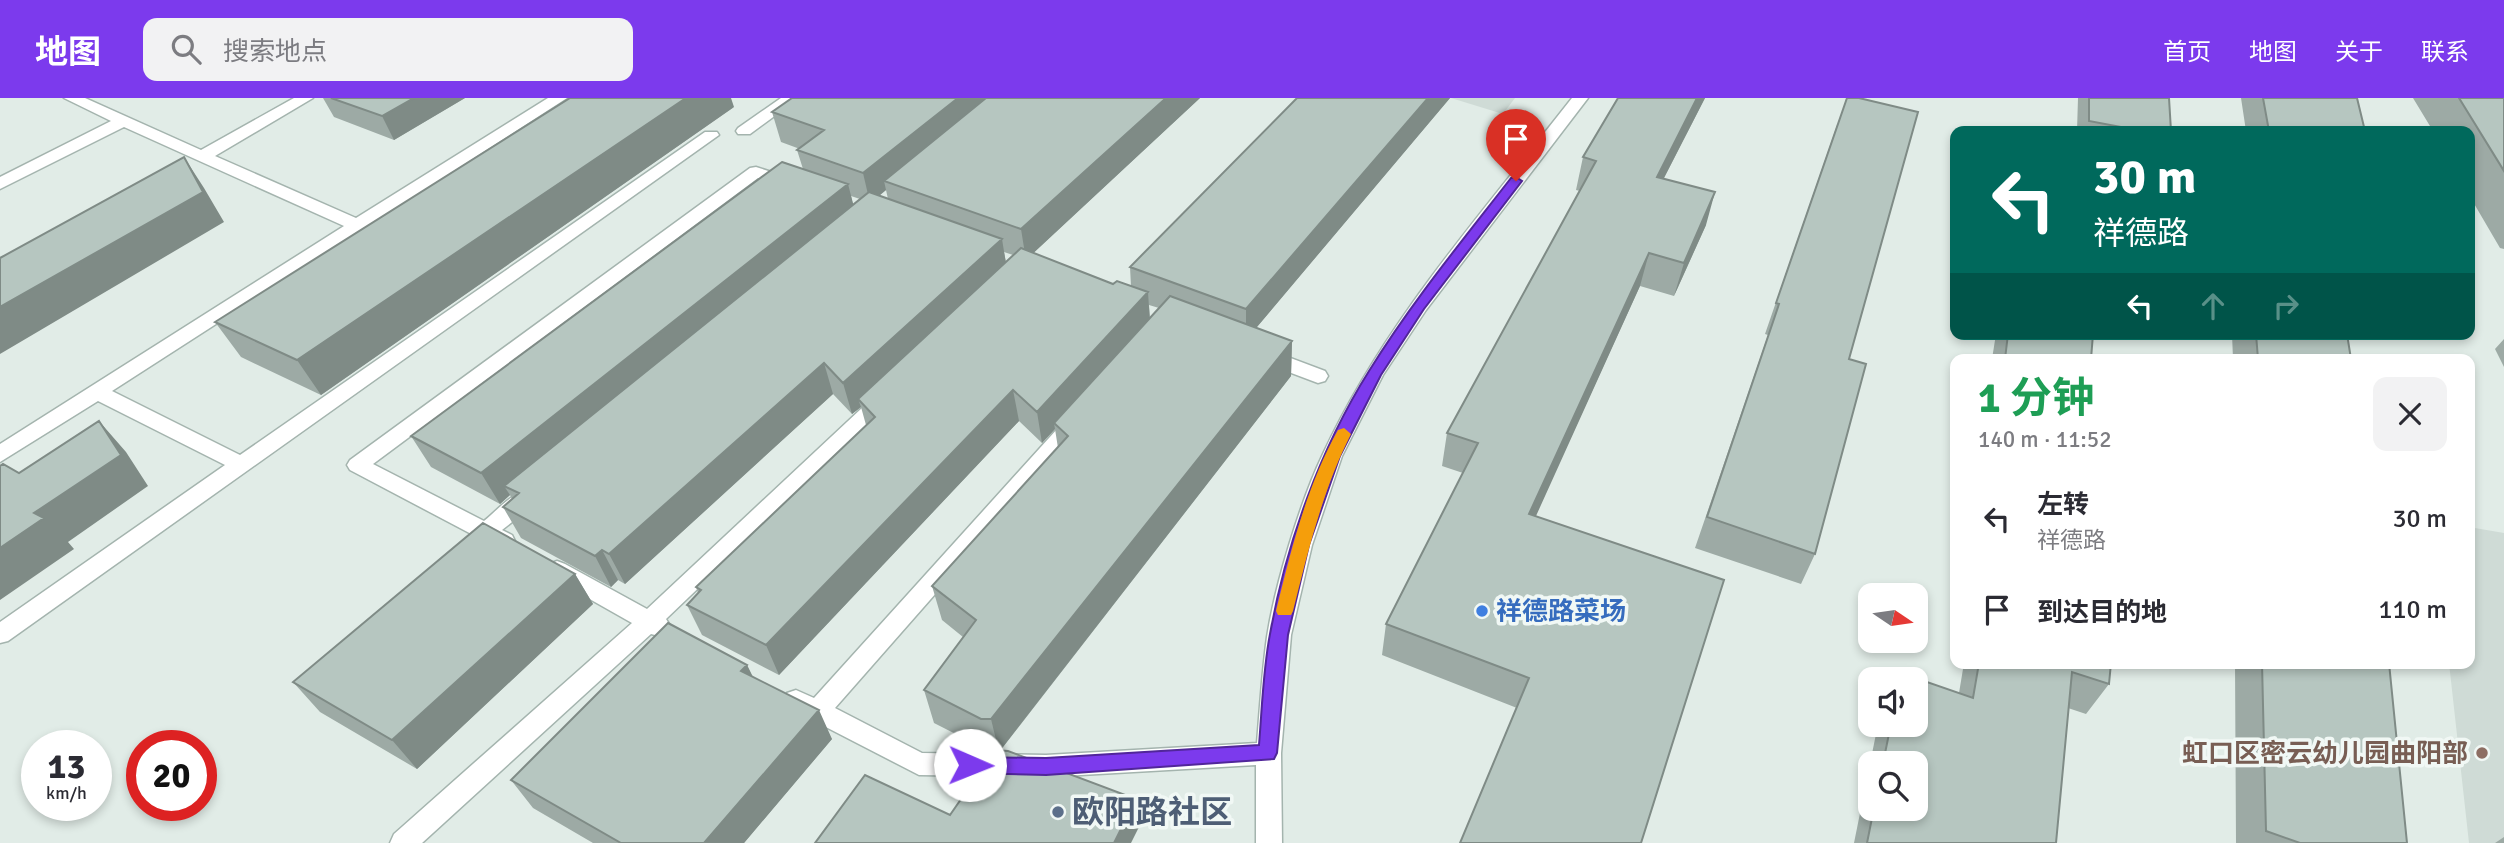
<!DOCTYPE html>
<html lang="zh">
<head>
<meta charset="utf-8">
<style>
  body { margin:0; font-family:Signika,"Noto Sans SC",sans-serif; background:#f2f2f3; color:#2b2b33; height:100vh; display:flex; flex-direction:column; font-size:26px; white-space:nowrap }
  * { box-sizing:border-box; margin:0 }
  p { font-size:23px; color:#7c7c81 }
  .icon { flex:none; width:38px; height:38px; fill:none; stroke:currentColor; stroke-width:2; stroke-linecap:round; stroke-linejoin:round }
  .map { position:relative; flex:1; overflow:hidden }
  .sheet { position:absolute; left:1950px; top:256px; width:525px; height:315px; display:flex; flex-direction:column; background:#fff; border-radius:14px; box-shadow:0 4px 10px #0003 }
  .sheet>* { flex:none }
  .hud { position:absolute; left:1950px; top:28px; width:525px; height:214px; border-radius:14px; box-shadow:0 4px 10px #0003; background:#00695c; color:#fff; overflow:hidden }
  .needle { width:46px; rotate:103deg }
  .fabs { position:absolute; left:1858px; top:485px; display:grid; gap:14px }
  .fabs a { display:grid; place-items:center; width:70px; height:70px; border-radius:14px; background:#fff; box-shadow:0 4px 10px #0003; font-size:35px }
  .speed { position:absolute; left:21px; top:632px; display:flex; gap:14px; font-size:35px; font-weight:700; text-align:center }
  .speed>* { display:grid; place-content:center; width:91px; height:91px; border-radius:50%; background:#fff; box-shadow:0 4px 10px #0003; line-height:1 }
  .speed small { font-size:18px; font-weight:400 }
  .speed .limit { border:10px solid #d22; background:#fff; color:#111 }
  .pin { position:absolute; display:grid; place-items:center; width:60px; height:60px; color:#fff; margin:-72px -30px; border-radius:50% 50% 50% 0; rotate:-45deg; box-shadow:0 0 7px #0007 }
  .pin .icon { rotate:45deg }
  .me { position:absolute; width:77px; margin:-38px; rotate:91deg; stroke-linejoin:round; filter:drop-shadow(0 0 5px #0008) }
  .turn { display:flex; align-items:center; gap:24px; height:147px; padding:0 28px; font-size:32px }
  .turn .icon { width:91px; height:91px; stroke-width:2.5 }
  .turn b { display:block; font-size:49px; line-height:60px }
  .lanes { display:flex; align-items:center; height:66px; padding:0 28px; background:#0003; justify-content:center; gap:35px; direction:ltr }
  .lanes .off { opacity:.35 }
  .round { display:grid; place-items:center; flex:none; width:74px; height:74px; border-radius:14px; background:#f2f2f3 }
  .headline { display:flex; align-items:center; justify-content:space-between; height:119px; padding:0 28px }
  h1 { font-size:42px; font-weight:700; line-height:52px; color:#1e9e55 }
  ul { padding:0; list-style:none }
  li { display:flex; align-items:center; gap:21px; height:91px; padding:0 28px }
  li div { flex:1 }
  li b { display:block; font-size:26px }
  li em { font-style:normal }
  header { display:flex; align-items:center; gap:42px; box-sizing:border-box; height:98px; padding:0 35px; background:#7c3aed; color:#fff }
  header strong { font-size:33px }
  nav { display:flex; gap:38px; margin-inline-start:auto; font-size:24px }
  .search { width:490px; height:63px; background:#f2f2f3; display:flex; align-items:center; gap:18px; box-sizing:border-box; padding:0 24px; border-radius:14px; color:#7c7c81; font-size:26px }
  .map>svg:first-child { display:block }
  .built { fill:#cfdbd6 }
  .lines { fill:none; stroke-linecap:round; stroke-linejoin:round }
  .minor-casing { stroke:#a4b4ae; stroke-width:3 }
  .minor { fill:#fff; fill-rule:evenodd }
  .wall { fill:#9daaa5; fill-rule:evenodd }
  .shaded-wall { fill:#7f8b86 }
  .building { fill:#b6c6c0; stroke:#7f8b86; stroke-width:2 }
  .route { fill:#7c3aed; stroke:#51269a; stroke-width:2 }
  .slow { fill:#f59e0b }
  .shop-dot { fill:#3f7fe0; stroke:#f1f8f5; stroke-width:2.5 }
  .education-dot { fill:#8d6e63; stroke:#f1f8f5; stroke-width:2.5 }
  .service-dot { fill:#5c6f8a; stroke:#f1f8f5; stroke-width:2.5 }
  .labels { text-anchor:middle; stroke-width:7; stroke-linejoin:round; paint-order:stroke }
  .shop-label { font-size:26px; font-weight:bold; fill:#366cbe; stroke:#f1f8f5; text-anchor:start }
  .education-label { font-size:26px; font-weight:bold; fill:#785e54; stroke:#f1f8f5; text-anchor:end }
  .near-service-label { font-size:32px; font-weight:bold; fill:#4e5e75; stroke:#f1f8f5; text-anchor:start }
</style>
</head>
<body>
<header>
<strong>地图</strong>
<div class="search"><svg class="icon" aria-label="search" viewBox="0 0 24 24"><circle cx="10" cy="10" r="6"/><path d="M15 15l6 6"/></svg>搜索地点</div>
<nav><a>首页</a><a>地图</a><a>关于</a><a>联系</a></nav>
</header>
<div class="map">
<svg width="2504" height="745" viewBox="0 0 2504 745">
  <rect width="100%" height="100%" fill="#e1ece7"/>
  <!-- built -->
  <path class="built" d="M 1451,0 L 1515,0 L 1503,16 Z
    M 2469,429 L 2504,435 L 2504,745 L 2469,745 L 2449,565 L 2469,565 Z"/>
  <g class="lines">
    <!-- minor casing -->
    <g class="minor-casing">
      <path id="minor" d="M 64,0 L 85,0 L 201,52 L 294,0 L 313,0 L 215,58 L 356,120 L 548,0 L 567,0 L 112,293 L 240,357 L 705,34 L 717,34 L 719,37 L 8,543 L 0,545 L 0,524 L 225,367 L 98,303 L 0,364 L 0,346 L 344,128 L 124,29 L 0,91 L 0,79 L 111,23 Z
        M 781,0 L 799,0 L 750,36 L 738,36 L 736,33 L 738,30 Z
        M 1572,0 L 1588,0 L 1426,212 L 1383,277 L 1342,358 L 1312,447 L 1291,537 L 1281,655 L 1282,745 L 1256,745 L 1256,667 L 1046,679 L 919,677 L 787,609 L 784,602 L 787,595 L 796,592 L 814,600 L 1068,319 L 1075,317 L 1082,319 L 1085,324 L 1082,329 L 835,610 L 922,655 L 1046,657 L 1257,645 C 1260,610 1262,574 1267,539 C 1275,487 1300,404 1323,356 C 1384,224 1483,114 1572,0 Z
        M 756,69 L 796,82 L 798,86 L 790,91 L 758,80 L 373,366 L 484,423 C 498,412 517,388 536,393 L 539,399 L 536,405 L 502,432 L 512,437 L 515,443 L 512,449 L 504,451 L 496,449 L 350,372 L 347,367 L 350,362 L 750,70 Z
        M 1264,250 L 1325,273 L 1328,278 L 1325,283 L 1318,285 L 1257,262 L 1254,257 L 1257,252 Z
        M 885,293 L 892,295 L 895,300 L 892,305 L 666,521 L 671,529 L 667,536 L 659,538 L 651,536 L 422,745 L 390,745 L 394,736 L 632,525 L 549,478 L 546,472 L 549,466 L 557,463 L 565,466 L 647,511 L 878,295 Z"/>
    </g>
    <!-- minor -->
    <use href="#minor" class="minor"/>
  </g>
  <!-- wall -->
  <path class="wall" d="M 323,0 L 465,0 L 394,42 L 334,19 Z
    M 792,0 L 1200,0 L 1033,155 L 1113,186 L 1131,188 L 1130,169 L 1297,0 L 1450,0 L 1256,230 L 1292,243 L 1291,278 L 1000,653 L 1139,729 L 950,717 L 994,654 L 989,653 L 934,625 L 924,592 L 963,539 L 942,522 L 932,488 L 1058,350 L 1055,331 L 1042,345 L 1019,323 L 779,577 L 702,537 L 687,507 L 698,495 L 696,489 L 866,327 L 861,309 L 852,316 L 833,296 L 625,486 L 618,482 L 611,489 L 521,440 L 503,409 L 512,401 L 510,397 L 500,406 L 431,369 L 411,338 L 803,71 L 797,52 L 800,51 L 781,44 L 772,14 ZM 886,92 L 888,101 L 879,98 ZM 851,98 L 860,101 L 853,107 ZM 1004,154 L 1013,157 L 1006,164 ZM 1149,207 L 1159,210 L 1150,220 Z
    M 1618,0 L 1705,0 L 1664,80 L 1706,127 L 1674,198 L 1640,188 L 1535,418 L 1724,482 L 1517,610 L 1382,557 L 1386,526 L 1463,375 L 1442,368 L 1447,335 L 1580,93 L 1576,92 L 1583,59 Z
    M 2078,0 L 2169,0 L 2171,33 L 2077,33 Z
    M 2241,0 L 2357,0 L 2365,33 L 2246,33 Z
    M 2413,0 L 2504,0 L 2504,151 L 2500,150 L 2469,97 L 2469,33 L 2433,33 Z
    M 734,9 L 321,297 L 241,259 L 215,224 Z
    M 1837,27 L 1849,261 L 1815,456 L 1801,486 L 1695,450 L 1768,237 L 1765,236 Z
    M 1996,236 L 2093,236 L 2091,261 L 1992,261 Z
    M 2232,236 L 2347,236 L 2351,261 L 2233,261 Z
    M 2504,241 L 2504,269 L 2495,251 Z
    M 575,476 L 593,506 L 417,671 L 320,614 L 293,584 Z
    M 1964,565 L 2111,565 L 2109,586 L 2086,616 L 2068,610 L 2056,745 L 1854,745 L 1878,626 L 1916,626 L 1916,581 L 1897,581 L 1901,575 L 1959,595 ZM 1871,665 L 1916,665 L 1916,710 L 1871,710 Z
    M 2235,565 L 2389,565 L 2407,745 L 2236,745 Z
    M 747,567 L 753,579 L 832,641 L 744,745 L 593,745 L 533,710 L 511,682 Z
    M 2504,739 L 2504,745 L 2495,745 Z"/>
  <!-- shaded-wall -->
  <path class="shaded-wall" d="M 414,0 L 465,0 L 394,42 L 382,18 Z
    M 686,0 L 731,0 L 734,9 L 321,297 L 297,262 Z
    M 958,0 L 1000,0 L 884,83 L 886,92 L 870,105 L 863,75 Z
    M 1166,0 L 1200,0 L 1026,162 L 1021,131 Z
    M 1428,0 L 1450,0 L 1246,242 L 1246,211 Z
    M 1697,0 L 1705,0 L 1648,111 L 1657,79 Z
    M 184,59 L 204,90 L 224,124 L 0,256 L 0,209 Z
    M 848,86 L 856,117 L 504,388 L 510,397 L 500,406 L 481,375 Z
    M 1715,94 L 1706,127 L 1674,198 L 1684,165 Z
    M 1002,141 L 1007,172 L 858,301 L 861,309 L 852,316 L 843,285 Z
    M 1649,155 L 1640,188 L 1522,449 L 1529,416 Z
    M 1148,194 L 1150,225 L 1054,325 L 1055,331 L 1042,345 L 1037,314 Z
    M 1292,243 L 1291,278 L 999,654 L 991,621 Z
    M 824,265 L 833,296 L 625,486 L 609,456 Z
    M 1013,292 L 1019,323 L 779,577 L 766,547 Z
    M 99,323 L 126,354 L 148,388 L 68,444 L 74,451 L 0,502 L 0,450 Z
    M 602,452 L 618,482 L 611,489 L 595,458 Z
    M 575,476 L 593,506 L 417,671 L 392,642 Z
    M 747,567 L 761,596 L 741,573 Z
    M 819,612 L 832,641 L 744,745 L 704,745 Z
    M 1136,701 L 1139,729 L 1131,745 L 1114,745 Z"/>
  <!-- building -->
  <path class="building" d="M 331,0 L 414,0 L 382,18 Z
    M 570,0 L 686,0 L 297,262 L 215,224 Z
    M 792,0 L 958,0 L 863,75 L 797,52 L 824,32 L 772,14 Z
    M 986,0 L 1166,0 L 1021,131 L 884,83 Z
    M 1297,0 L 1428,0 L 1246,211 L 1130,169 Z
    M 1618,0 L 1697,0 L 1657,79 L 1715,94 L 1684,165 L 1649,155 L 1529,416 L 1724,482 L 1641,745 L 1460,745 L 1529,580 L 1386,526 L 1478,345 L 1447,335 L 1596,63 L 1583,59 Z
    M 1847,0 L 1859,0 L 1918,14 L 1849,261 L 1866,266 L 1815,456 L 1707,419 L 1779,206 L 1776,205 Z
    M 2089,0 L 2169,0 L 2171,33 L 2142,33 L 2089,23 Z
    M 2263,0 L 2357,0 L 2365,33 L 2269,33 Z
    M 2459,0 L 2504,0 L 2504,73 Z
    M 184,59 L 203,94 L 0,209 L 0,160 Z
    M 782,64 L 848,86 L 481,375 L 411,338 Z
    M 869,94 L 1002,141 L 843,285 L 824,265 L 609,456 L 602,452 L 595,458 L 503,409 L 519,395 L 504,388 Z
    M 1021,150 L 1113,186 L 1117,183 L 1148,194 L 1037,314 L 1013,292 L 766,547 L 687,507 L 701,492 L 696,489 L 875,319 L 858,301 Z
    M 1170,198 L 1292,243 L 991,621 L 981,621 L 924,592 L 976,522 L 932,488 L 1068,338 L 1054,325 Z
    M 2008,236 L 2093,236 L 2091,261 L 2005,261 Z
    M 2256,236 L 2347,236 L 2351,261 L 2258,261 Z
    M 99,323 L 121,357 L 34,415 L 44,420 L 0,450 L 0,368 L 3,366 L 19,375 Z
    M 483,425 L 575,476 L 392,642 L 293,584 Z
    M 668,525 L 747,567 L 741,573 L 819,612 L 704,745 L 621,745 L 511,682 Z
    M 1979,565 L 2111,565 L 2109,586 L 2072,574 L 2056,745 L 1867,745 L 1874,710 L 1916,710 L 1916,665 L 1883,665 L 1891,626 L 1916,626 L 1916,581 L 1899,581 L 1901,575 L 1973,600 Z
    M 2262,565 L 2389,565 L 2407,745 L 2300,745 L 2266,733 Z
    M 995,652 L 1008,653 L 1136,701 L 1114,745 L 815,745 L 865,677 L 950,717 Z"/>
  <!-- route -->
  <path class="route" d="M 1516,79 L 1522,83 L 1424,211 L 1381,277 L 1340,358 L 1309,447 L 1288,537 L 1277,655 L 1274,661 L 1046,677 L 970,675 L 963,673 L 960,667 L 963,661 L 970,659 L 1046,660 L 1259,647 C 1262,611 1263,572 1270,536 C 1286,446 1320,351 1369,273 C 1411,205 1462,143 1511,80 Z"/>
  <!-- slow -->
  <path class="slow" d="M 1344,330 L 1351,336 C 1323,391 1308,453 1293,513 L 1291,517 L 1278,517 L 1276,513 C 1291,452 1307,387 1338,332 Z"/>
  <!-- markers -->
  <circle class="shop-dot" cx="1482" cy="513" r="7"/>
  <circle class="education-dot" cx="2482" cy="655" r="7"/>
  <circle class="service-dot" cx="1058" cy="714" r="7"/>
  <g class="labels">
    <!-- shop labels -->
    <g class="shop-label">
      <text x="1496" y="522">祥德路菜场</text>
    </g>
    <!-- education labels -->
    <g class="education-label">
      <text x="2468" y="664">虹口区密云幼儿园曲阳部</text>
    </g>
    <!-- near-service labels -->
    <g class="near-service-label">
      <text x="1072" y="725">欧阳路社区</text>
    </g>
  </g>
</svg>
<div class="fabs">
<a><svg class="needle" viewBox="-14 -14 28 28"><path d="M0-13l5 13h-10z" fill="#e53935"/><path d="M0 13l5-13h-10z" fill="#7c7c81"/></svg></a>
<a><svg class="icon" aria-label="sound" viewBox="0 0 24 24"><path d="M4 9h4l5-4v14l-5-4H4zM17 9q2 3 0 6"/></svg></a>
<a><svg class="icon" aria-label="search" viewBox="0 0 24 24"><circle cx="10" cy="10" r="6"/><path d="M15 15l6 6"/></svg></a>
</div>
<div class="speed"><div>13<small>km/h</small></div><div class="limit">20</div></div>
<div class="pin" style="left:1516px;top:83px;background:#d93025"><svg class="icon" aria-label="arrive" viewBox="0 0 24 24"><path d="M6 21V4h12l-3 4 3 4H6"/></svg></div>
<svg class="me" style="left:970px;top:667px" viewBox="-20 -20 40 40"><circle r="19" fill="#fff"/><path d="M0-13L10 11 0 6-10 11z" fill="#7c3aed"/></svg>
<div class="hud">
<div class="turn"><svg class="icon" aria-label="left" viewBox="0 0 24 24"><path d="M17 20v-9H6M10 6l-5 5 5 5"/></svg><div><b>30 m</b>祥德路</div></div>
<div class="lanes"><svg class="icon" aria-label="left" viewBox="0 0 24 24"><path d="M17 20v-9H6M10 6l-5 5 5 5"/></svg><svg class="icon off" aria-label="ahead" viewBox="0 0 24 24"><path d="M12 20V5M6 11l6-6 6 6"/></svg><svg class="icon off" aria-label="right" viewBox="0 0 24 24"><path d="M7 20v-9h11M14 6l5 5-5 5"/></svg></div>
</div>
<section class="sheet">
<div class="headline"><div><h1>1 分钟</h1><p>140 m · 11:52</p></div><a class="round"><svg class="icon" aria-label="close" viewBox="0 0 24 24"><path d="M6 6l12 12M18 6L6 18"/></svg></a></div>
<ul>
<li><svg class="icon" aria-label="left" viewBox="0 0 24 24"><path d="M17 20v-9H6M10 6l-5 5 5 5"/></svg><div><b>左转</b><p>祥德路</p></div><em>30 m</em></li>
<li><svg class="icon" aria-label="arrive" viewBox="0 0 24 24"><path d="M6 21V4h12l-3 4 3 4H6"/></svg><div><b>到达目的地</b></div><em>110 m</em></li>
</ul>
</section>
</div>
</body>
</html>
